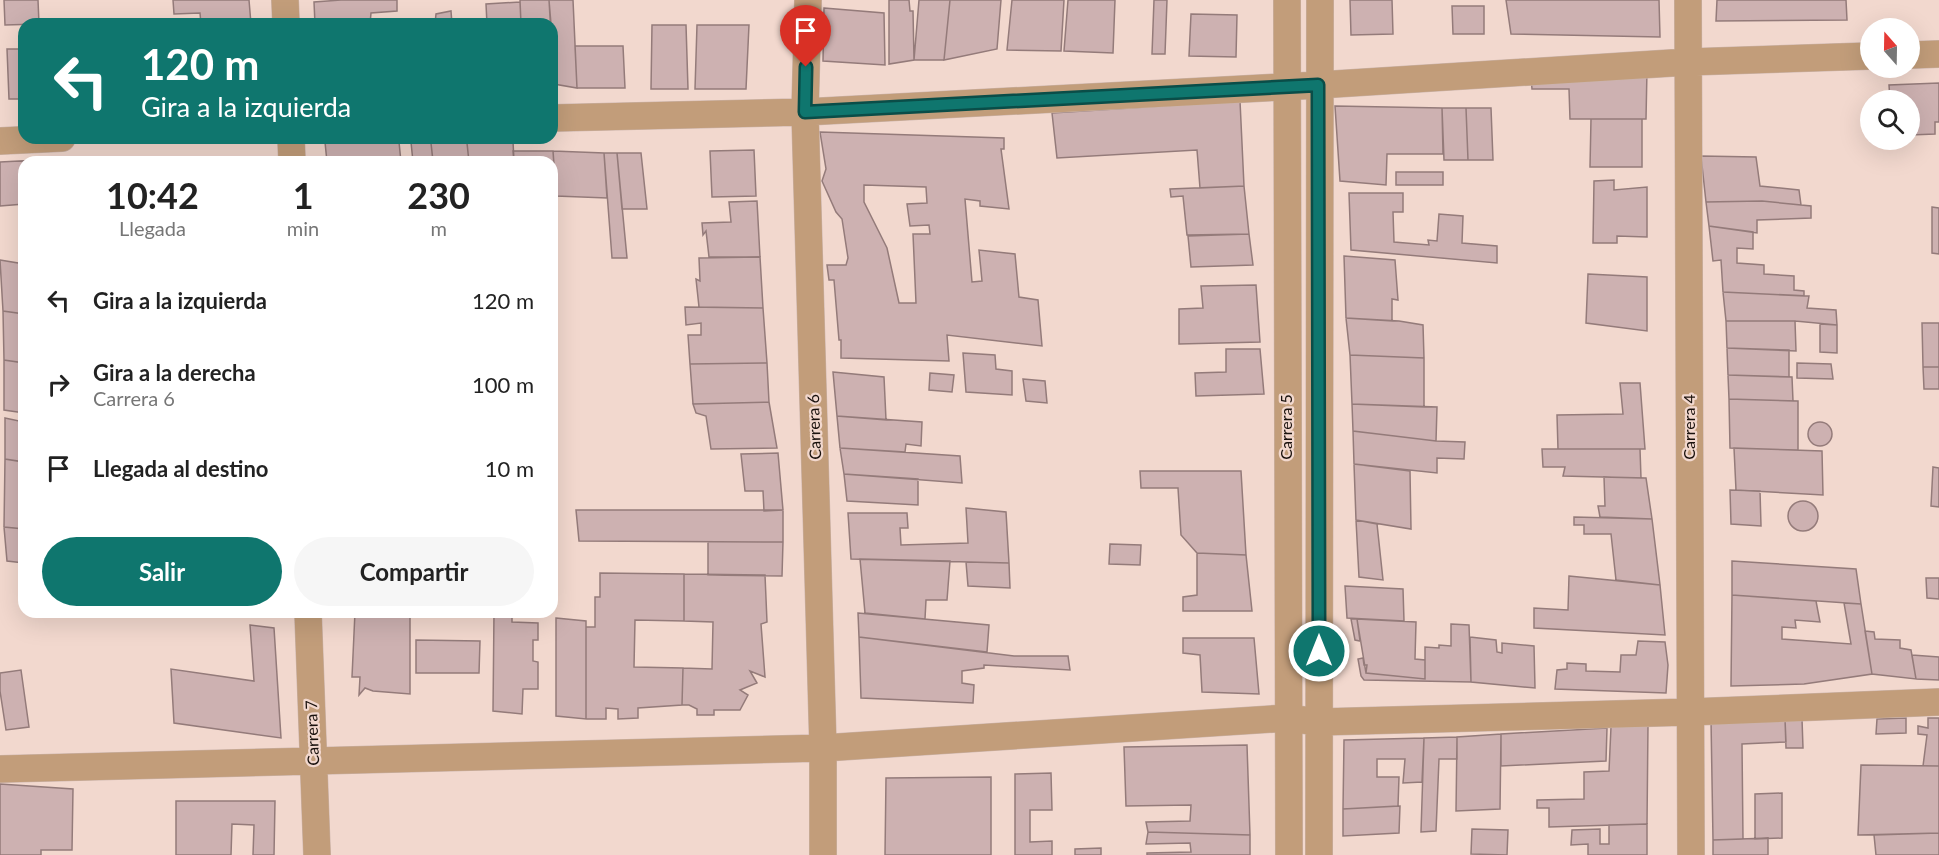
<!DOCTYPE html>
<html lang="es">
<head>
<meta charset="utf-8">
<style>
  body { margin:0; font-family:Lato,sans-serif; background:#f6f6f6; color:#222; height:100vh; display:flex; flex-direction:column; font-size:22px; white-space:nowrap }
  * { box-sizing:border-box; margin:0 }
  p { font-size:20px; color:#767676 }
  .icon { flex:none; width:33px; height:33px; fill:none; stroke:currentColor; stroke-width:2; stroke-linecap:round; stroke-linejoin:round }
  .map { position:relative; flex:1; overflow:hidden }
  .side { position:absolute; left:18px; top:156px; width:540px; height:462px; display:flex; flex-direction:column; background:#fff; border-radius:18px; box-shadow:0 6px 24px #0002 }
  .side>* { flex:none }
  .top-card { position:absolute; left:18px; top:18px; width:540px; height:126px; border-radius:18px; box-shadow:0 6px 24px #0002; background:#0f766e; color:#fff; overflow:hidden }
  .needle { width:39px; rotate:340deg }
  .tools { position:absolute; left:1860px; top:18px; display:grid; gap:12px }
  .tools a { display:grid; place-items:center; width:60px; height:60px; border-radius:50%; background:#fff; box-shadow:0 6px 24px #0002; font-size:30px }
  .pin { position:absolute; display:grid; place-items:center; width:51px; height:51px; color:#fff; margin:-62px -26px; border-radius:50% 50% 50% 0; rotate:-45deg; box-shadow:0 0 6px #0007 }
  .pin .icon { rotate:45deg }
  .me { position:absolute; width:66px; margin:-33px; rotate:0deg; stroke-linejoin:round; filter:drop-shadow(0 0 4px #0008) }
  .turn { display:flex; align-items:center; gap:21px; height:126px; padding:0 24px; font-size:27px }
  .turn .icon { width:78px; height:78px; stroke-width:2.5 }
  .turn b { display:block; font-size:42px; line-height:51px }
  .eta { display:flex; justify-content:space-evenly; align-items:center; height:102px; text-align:center }
  .eta b { font-size:36px; font-weight:700; line-height:42px }
  .action { display:flex; gap:12px; margin-top:auto; padding:12px 24px }
  .action a { flex:1; height:69px; border-radius:36px; background:#0f766e; color:#fff; font-size:24px; font-weight:700; line-height:69px; text-align:center }
  .action a+a { background:#f6f6f6; color:#222 }
  ul { padding:0; list-style:none }
  li { display:flex; align-items:center; gap:18px; height:84px; padding:0 24px }
  li div { flex:1 }
  li b { display:block; font-size:22px }
  li em { font-style:normal }
  .map>svg:first-child { display:block }
  .building { fill:#cdb1b1; stroke:#947b7a; stroke-width:1.5; fill-rule:evenodd }
  .lines { fill:none; stroke-linecap:round; stroke-linejoin:round }
  .minor-casing { stroke:#cbb4ab; stroke-width:28 }
  .minor { stroke:#c29d7a; stroke-width:27 }
  .route-casing { stroke:#0a4d48; stroke-width:15 }
  .route { stroke:#0f766e; stroke-width:10 }
  .labels { text-anchor:middle; stroke-width:4.5; stroke-linejoin:round; paint-order:stroke }
  .street-label { font-size:16px; fill:#19110d; stroke:#f2d8ce }
</style>
</head>
<body>
<div class="map">
<svg width="1939" height="855" viewBox="0 0 1939 855">
  <rect width="100%" height="100%" fill="#f2d8ce"/>
  <!-- building -->
  <path class="building" d="M 4,0 L 38,0 L 39,24 L 5,25 Z
    M 173,0 L 249,0 L 251,24 L 201,24 L 200,13 L 174,14 Z
    M 341,0 L 397,0 L 397,11 L 371,13 L 370,24 L 315,24 L 314,2 Z
    M 520,0 L 549,0 L 551,24 L 521,24 Z
    M 549,0 L 573,0 L 577,88 L 554,84 Z
    M 889,0 L 909,0 L 910,11 L 913,11 L 914,60 L 889,64 Z
    M 919,0 L 950,0 L 944,60 L 914,60 Z
    M 950,0 L 1001,0 L 997,49 L 944,60 Z
    M 1012,0 L 1064,0 L 1061,51 L 1007,50 Z
    M 1068,0 L 1115,0 L 1113,53 L 1064,51 Z
    M 1154,0 L 1167,0 L 1165,54 L 1152,54 Z
    M 1350,0 L 1392,0 L 1393,34 L 1351,35 Z
    M 1506,0 L 1659,0 L 1660,37 L 1511,34 Z
    M 1717,0 L 1846,0 L 1847,20 L 1716,21 Z
    M 520,2 L 521,24 L 487,24 L 486,4 Z
    M 1452,6 L 1484,6 L 1484,34 L 1453,34 Z
    M 824,8 L 884,13 L 885,65 L 823,61 Z
    M 451,11 L 452,24 L 435,24 L 436,14 Z
    M 1191,14 L 1237,15 L 1236,57 L 1189,56 Z
    M 652,25 L 686,25 L 688,89 L 651,89 Z
    M 697,25 L 749,25 L 746,89 L 695,89 Z
    M 575,46 L 623,46 L 625,88 L 577,88 Z
    M 7,49 L 24,49 L 24,99 L 9,99 Z
    M 1647,70 L 1646,119 L 1570,119 L 1569,89 L 1532,89 L 1531,77 Z
    M 1939,83 L 1939,122 L 1935,122 L 1935,134 L 1910,135 L 1910,100 L 1890,100 L 1889,85 Z
    M 1240,101 L 1244,186 L 1200,188 L 1197,150 L 1057,158 L 1052,113 Z
    M 1335,106 L 1442,108 L 1443,154 L 1387,154 L 1386,185 L 1340,181 Z
    M 1442,108 L 1466,108 L 1468,160 L 1444,160 Z
    M 1466,108 L 1491,108 L 1493,160 L 1468,160 Z
    M 1591,119 L 1642,119 L 1642,167 L 1590,167 Z
    M 820,132 L 1004,138 L 1004,149 L 1001,149 L 1009,209 L 980,206 L 980,201 L 965,199 L 972,282 L 982,281 L 979,250 L 1015,254 L 1019,297 L 1038,300 L 1042,346 L 947,335 L 949,361 L 841,358 L 841,340 L 839,340 L 834,280 L 829,280 L 827,265 L 846,265 L 848,258 L 842,219 L 836,212 L 822,181 L 826,169 ZM 864,185 L 926,187 L 927,203 L 907,204 L 910,226 L 929,225 L 930,234 L 913,234 L 916,303 L 899,303 L 887,248 L 864,202 Z
    M 513,141 L 514,162 L 469,162 L 467,143 Z
    M 325,142 L 399,142 L 401,162 L 327,162 Z
    M 411,142 L 431,143 L 433,162 L 413,162 Z
    M 431,143 L 467,143 L 469,162 L 433,161 Z
    M 754,150 L 756,196 L 712,197 L 710,151 Z
    M 513,151 L 553,151 L 557,206 L 552,206 L 552,162 L 514,162 Z
    M 553,151 L 604,153 L 607,198 L 556,196 Z
    M 604,153 L 617,153 L 627,258 L 612,258 Z
    M 617,153 L 641,153 L 647,209 L 622,209 Z
    M 1701,156 L 1756,157 L 1760,186 L 1799,190 L 1801,205 L 1762,201 L 1706,202 Z
    M 38,160 L 38,162 L 24,162 L 24,204 L 0,206 L 0,162 Z
    M 1396,172 L 1443,172 L 1443,185 L 1396,185 Z
    M 1614,180 L 1614,190 L 1647,187 L 1647,237 L 1617,236 L 1617,243 L 1593,243 L 1594,181 Z
    M 1244,186 L 1249,234 L 1187,235 L 1183,196 L 1171,197 L 1170,189 Z
    M 1349,193 L 1403,193 L 1403,212 L 1393,212 L 1394,242 L 1429,245 L 1428,240 L 1437,241 L 1439,214 L 1463,216 L 1462,243 L 1497,246 L 1497,263 L 1351,250 Z
    M 757,201 L 760,257 L 709,257 L 706,231 L 703,235 L 702,223 L 731,222 L 729,202 Z
    M 1762,201 L 1811,206 L 1811,218 L 1757,220 L 1757,233 L 1709,226 L 1706,202 Z
    M 1932,207 L 1939,208 L 1939,254 L 1932,253 Z
    M 1709,226 L 1753,232 L 1753,249 L 1737,248 L 1737,263 L 1764,265 L 1764,274 L 1794,276 L 1794,290 L 1804,291 L 1804,296 L 1723,292 L 1721,260 L 1713,261 Z
    M 1249,234 L 1253,265 L 1191,267 L 1188,236 Z
    M 1344,256 L 1395,260 L 1398,300 L 1392,299 L 1392,321 L 1346,318 Z
    M 760,257 L 763,308 L 699,307 L 696,279 L 700,281 L 699,258 Z
    M 0,260 L 24,264 L 24,314 L 3,311 Z
    M 1588,274 L 1647,277 L 1647,331 L 1586,323 Z
    M 1256,285 L 1260,342 L 1179,344 L 1179,309 L 1203,308 L 1201,286 Z
    M 1723,292 L 1809,296 L 1807,308 L 1836,310 L 1837,325 L 1795,321 L 1726,321 Z
    M 685,307 L 763,308 L 767,363 L 690,364 L 688,335 L 701,335 L 701,323 L 686,325 Z
    M 3,311 L 24,314 L 24,363 L 4,360 Z
    M 1346,318 L 1399,321 L 1423,325 L 1424,358 L 1350,355 Z
    M 1726,321 L 1795,321 L 1796,351 L 1727,348 Z
    M 1922,323 L 1939,323 L 1939,367 L 1923,367 Z
    M 1820,324 L 1837,325 L 1837,353 L 1820,352 Z
    M 1727,348 L 1789,350 L 1789,377 L 1728,375 Z
    M 1226,349 L 1260,349 L 1264,394 L 1196,396 L 1195,373 L 1226,372 Z
    M 963,353 L 995,355 L 996,369 L 1012,371 L 1012,395 L 966,392 Z
    M 1350,355 L 1424,358 L 1424,407 L 1352,404 Z
    M 4,360 L 24,363 L 24,413 L 4,410 Z
    M 767,363 L 769,402 L 693,404 L 690,364 Z
    M 1797,363 L 1831,364 L 1833,379 L 1797,378 Z
    M 1923,367 L 1939,367 L 1939,389 L 1924,389 Z
    M 833,372 L 884,377 L 886,420 L 837,416 Z
    M 930,373 L 954,375 L 952,392 L 929,390 Z
    M 1728,375 L 1792,377 L 1793,401 L 1729,399 Z
    M 1023,379 L 1045,381 L 1047,403 L 1026,401 Z
    M 1620,383 L 1640,383 L 1645,449 L 1558,449 L 1557,415 L 1623,414 Z
    M 1729,399 L 1798,401 L 1798,450 L 1730,448 Z
    M 769,402 L 777,448 L 711,449 L 706,416 L 696,413 L 693,404 Z
    M 1352,404 L 1437,407 L 1436,441 L 1353,431 Z
    M 837,416 L 922,422 L 921,446 L 906,444 L 905,452 L 840,448 Z
    M 5,418 L 24,422 L 24,462 L 5,459 Z
    M1808 434a12 12 0 1 1 24 0a12 12 0 1 1-24 0Z
    M 1353,431 L 1436,441 L 1465,442 L 1464,459 L 1437,458 L 1437,473 L 1354,464 Z
    M 840,448 L 960,456 L 962,483 L 844,474 Z
    M 1734,448 L 1822,451 L 1823,495 L 1736,490 Z
    M 1542,449 L 1640,449 L 1641,478 L 1563,476 L 1565,467 L 1543,467 Z
    M 778,453 L 783,510 L 764,511 L 763,491 L 745,491 L 741,454 Z
    M 5,459 L 24,462 L 24,529 L 4,527 Z
    M 1354,464 L 1410,471 L 1411,529 L 1356,520 Z
    M 1933,467 L 1939,468 L 1939,507 L 1931,506 Z
    M 1140,471 L 1241,471 L 1246,555 L 1197,553 L 1181,535 L 1178,488 L 1141,488 Z
    M 844,474 L 918,479 L 918,505 L 847,501 Z
    M 1604,477 L 1646,478 L 1652,519 L 1600,517 L 1598,506 L 1605,506 Z
    M 1730,490 L 1760,491 L 1761,526 L 1731,524 Z
    M1788 516a15 15 0 1 1 30 0a15 15 0 1 1-30 0Z
    M 966,508 L 1006,512 L 1009,563 L 851,559 L 848,513 L 907,513 L 908,528 L 900,528 L 901,545 L 968,543 Z
    M 576,510 L 783,510 L 783,542 L 579,541 Z
    M 1574,517 L 1652,519 L 1660,585 L 1616,580 L 1611,534 L 1584,534 L 1584,525 L 1574,525 Z
    M 1356,520 L 1377,524 L 1383,580 L 1359,577 Z
    M 4,527 L 24,529 L 24,563 L 7,561 Z
    M 708,542 L 783,542 L 782,576 L 708,575 Z
    M 1110,544 L 1141,545 L 1140,565 L 1109,564 Z
    M 1197,553 L 1246,555 L 1252,611 L 1183,611 L 1183,597 L 1197,595 Z
    M 860,559 L 950,561 L 947,600 L 926,600 L 925,619 L 865,613 Z
    M 1732,561 L 1856,569 L 1861,604 L 1732,595 Z
    M 966,562 L 1009,563 L 1010,588 L 968,586 Z
    M 600,573 L 684,574 L 684,621 L 635,620 L 634,667 L 683,668 L 682,705 L 638,708 L 638,718 L 618,719 L 618,709 L 606,708 L 606,719 L 586,719 L 586,627 L 595,627 L 595,597 L 600,597 Z
    M 684,574 L 765,575 L 767,622 L 761,624 L 765,677 L 750,671 L 757,683 L 740,690 L 748,695 L 740,710 L 714,710 L 714,715 L 697,715 L 697,709 L 689,705 L 682,705 L 683,668 L 712,669 L 713,622 L 684,621 Z
    M 1569,576 L 1660,585 L 1665,635 L 1534,628 L 1534,608 L 1568,610 Z
    M 1926,578 L 1939,578 L 1939,599 L 1927,598 Z
    M 1345,586 L 1403,589 L 1404,621 L 1347,618 Z
    M 1732,595 L 1816,601 L 1820,622 L 1795,620 L 1796,628 L 1782,627 L 1782,639 L 1851,644 L 1844,603 L 1861,604 L 1872,674 L 1804,684 L 1731,686 Z
    M 355,612 L 410,612 L 410,694 L 373,691 L 365,688 L 359,695 L 360,677 L 352,677 Z
    M 494,612 L 512,612 L 512,622 L 538,623 L 538,640 L 533,640 L 533,661 L 538,662 L 538,689 L 523,689 L 522,714 L 493,711 Z
    M 858,613 L 989,625 L 987,652 L 859,637 Z
    M 556,618 L 586,621 L 586,719 L 556,716 Z
    M 1351,619 L 1357,619 L 1360,641 L 1355,640 Z
    M 1357,619 L 1416,622 L 1415,659 L 1425,660 L 1425,679 L 1366,673 Z
    M 1451,624 L 1469,625 L 1471,682 L 1364,680 L 1361,676 L 1358,659 L 1363,658 L 1364,665 L 1367,665 L 1366,673 L 1425,679 L 1425,647 L 1439,648 L 1439,645 L 1451,646 Z
    M 250,625 L 274,628 L 281,738 L 174,723 L 171,669 L 254,681 Z
    M 1865,631 L 1874,632 L 1875,639 L 1900,640 L 1900,648 L 1911,650 L 1916,679 L 1872,674 Z
    M 859,637 L 1014,656 L 1068,656 L 1070,670 L 984,665 L 984,668 L 962,671 L 962,683 L 974,685 L 973,703 L 861,698 Z
    M 1470,637 L 1496,640 L 1497,652 L 1502,653 L 1502,643 L 1534,646 L 1535,688 L 1471,682 Z
    M 1183,638 L 1254,638 L 1259,694 L 1202,692 L 1200,655 L 1183,653 Z
    M 416,640 L 480,641 L 479,673 L 416,673 Z
    M 1638,641 L 1665,642 L 1668,665 L 1666,693 L 1555,689 L 1557,670 L 1567,669 L 1567,663 L 1586,664 L 1586,671 L 1620,672 L 1621,655 L 1636,655 Z
    M 1912,655 L 1939,657 L 1939,680 L 1916,679 Z
    M 21,670 L 29,727 L 6,730 L 0,691 L 0,673 Z
    M 1906,718 L 1906,733 L 1876,734 L 1877,719 Z
    M 1928,718 L 1939,718 L 1939,766 L 1923,766 L 1927,735 L 1918,734 L 1918,726 L 1928,728 Z
    M 1785,719 L 1786,742 L 1742,744 L 1743,839 L 1713,840 L 1711,720 Z
    M 1785,719 L 1802,719 L 1803,748 L 1786,748 Z
    M 1648,725 L 1647,824 L 1549,827 L 1549,808 L 1537,808 L 1537,800 L 1584,799 L 1584,772 L 1609,771 L 1611,727 Z
    M 1607,728 L 1606,761 L 1501,766 L 1501,734 Z
    M 1501,734 L 1500,809 L 1456,811 L 1457,737 Z
    M 1457,737 L 1457,759 L 1439,759 L 1436,831 L 1421,832 L 1424,738 Z
    M 1424,738 L 1422,782 L 1403,783 L 1405,759 L 1377,759 L 1377,777 L 1399,777 L 1398,806 L 1343,809 L 1344,740 Z
    M 1247,745 L 1250,835 L 1148,832 L 1146,822 L 1190,821 L 1191,805 L 1126,806 L 1124,747 Z
    M 1861,765 L 1939,766 L 1939,833 L 1858,835 Z
    M 1051,773 L 1052,810 L 1030,810 L 1030,842 L 1052,841 L 1052,855 L 1015,855 L 1015,774 Z
    M 991,777 L 991,855 L 885,855 L 886,778 Z
    M 0,784 L 73,789 L 72,850 L 41,850 L 41,855 L 0,855 Z
    M 1782,793 L 1782,838 L 1755,839 L 1755,794 Z
    M 176,801 L 275,801 L 274,855 L 253,855 L 254,825 L 232,824 L 231,855 L 176,855 Z
    M 1400,806 L 1399,833 L 1343,836 L 1343,809 Z
    M 1647,824 L 1647,855 L 1588,855 L 1588,844 L 1571,845 L 1572,830 L 1600,829 L 1600,844 L 1609,844 L 1609,825 Z
    M 1472,829 L 1508,830 L 1507,855 L 1471,854 Z
    M 1148,832 L 1250,835 L 1250,855 L 1147,855 L 1147,853 L 1191,852 L 1190,843 L 1146,844 Z
    M 1939,833 L 1939,855 L 1876,855 L 1874,835 Z
    M 1768,838 L 1768,855 L 1713,855 L 1713,840 Z
    M 1101,848 L 1101,855 L 1075,855 L 1075,849 Z"/>
  <g class="lines">
    <!-- minor casing -->
    <g class="minor-casing">
      <path id="minor" d="M 285,0 L 286,24
        M 808,0 L 805,112 L 823,748 L 823,855
        M 1287,0 L 1289,855
        M 1688,0 L 1691,855
        M 1910,55 L 1939,54
        M 552,118 L 805,112 L 1319,85 L 1688,62 L 1870,56
        M 291,138 L 292,162
        M 0,141 L 62,138
        M 308,612 L 317,855
        M 0,769 L 823,748 L 1287,718 L 1319,722 L 1690,712 L 1939,702
        M 1319,855 L 1320,0"/>
    </g>
    <!-- minor -->
    <use href="#minor" class="minor"/>
  </g>
  <g class="lines">
    <!-- route casing -->
    <g class="route-casing">
      <path id="route" d="M 806,67 L 805,112 L 1318,85 L 1319,651"/>
    </g>
    <!-- route -->
    <use href="#route" class="route"/>
  </g>
  <g class="labels">
    <!-- street labels -->
    <g class="street-label">
      <text transform="translate(814 427) rotate(-92)" y="6">Carrera 6</text>
      <text transform="translate(1286 427) rotate(-90)" y="6">Carrera 5</text>
      <text transform="translate(1689 427) rotate(-90)" y="6">Carrera 4</text>
      <text transform="translate(312 733) rotate(-92)" y="6">Carrera 7</text>
    </g>
  </g>
</svg>
<div class="tools">
<a><svg class="needle" viewBox="-14 -14 28 28"><path d="M0-13l5 13h-10z" fill="#e53935"/><path d="M0 13l5-13h-10z" fill="#767676"/></svg></a>
<a><svg class="icon" aria-label="search" viewBox="0 0 24 24"><circle cx="10" cy="10" r="6"/><path d="M15 15l6 6"/></svg></a>
</div>
<div class="pin" style="left:806px;top:67px;background:#d93025"><svg class="icon" aria-label="arrive" viewBox="0 0 24 24"><path d="M6 21V4h12l-3 4 3 4H6"/></svg></div>
<svg class="me" style="left:1319px;top:651px" viewBox="-20 -20 40 40"><circle r="17" fill="#0f766e" stroke="#fff" stroke-width="3"/><path d="M0-11L8 9 0 5-8 9z" fill="#fff"/></svg>
<div class="top-card">
<div class="turn"><svg class="icon" aria-label="left" viewBox="0 0 24 24"><path d="M17 20v-9H6M10 6l-5 5 5 5"/></svg><div><b>120 m</b>Gira a la izquierda</div></div>
</div>
<section class="side">
<div class="eta">
<div><b>10:42</b><p>Llegada</p></div>
<div><b>1</b><p>min</p></div>
<div><b>230</b><p>m</p></div>
</div>
<ul>
<li><svg class="icon" aria-label="left" viewBox="0 0 24 24"><path d="M17 20v-9H6M10 6l-5 5 5 5"/></svg><div><b>Gira a la izquierda</b></div><em>120 m</em></li>
<li><svg class="icon" aria-label="right" viewBox="0 0 24 24"><path d="M7 20v-9h11M14 6l5 5-5 5"/></svg><div><b>Gira a la derecha</b><p>Carrera 6</p></div><em>100 m</em></li>
<li><svg class="icon" aria-label="arrive" viewBox="0 0 24 24"><path d="M6 21V4h12l-3 4 3 4H6"/></svg><div><b>Llegada al destino</b></div><em>10 m</em></li>
</ul>
<div class="action"><a>Salir</a><a>Compartir</a></div>
</section>
</div>
</body>
</html>
